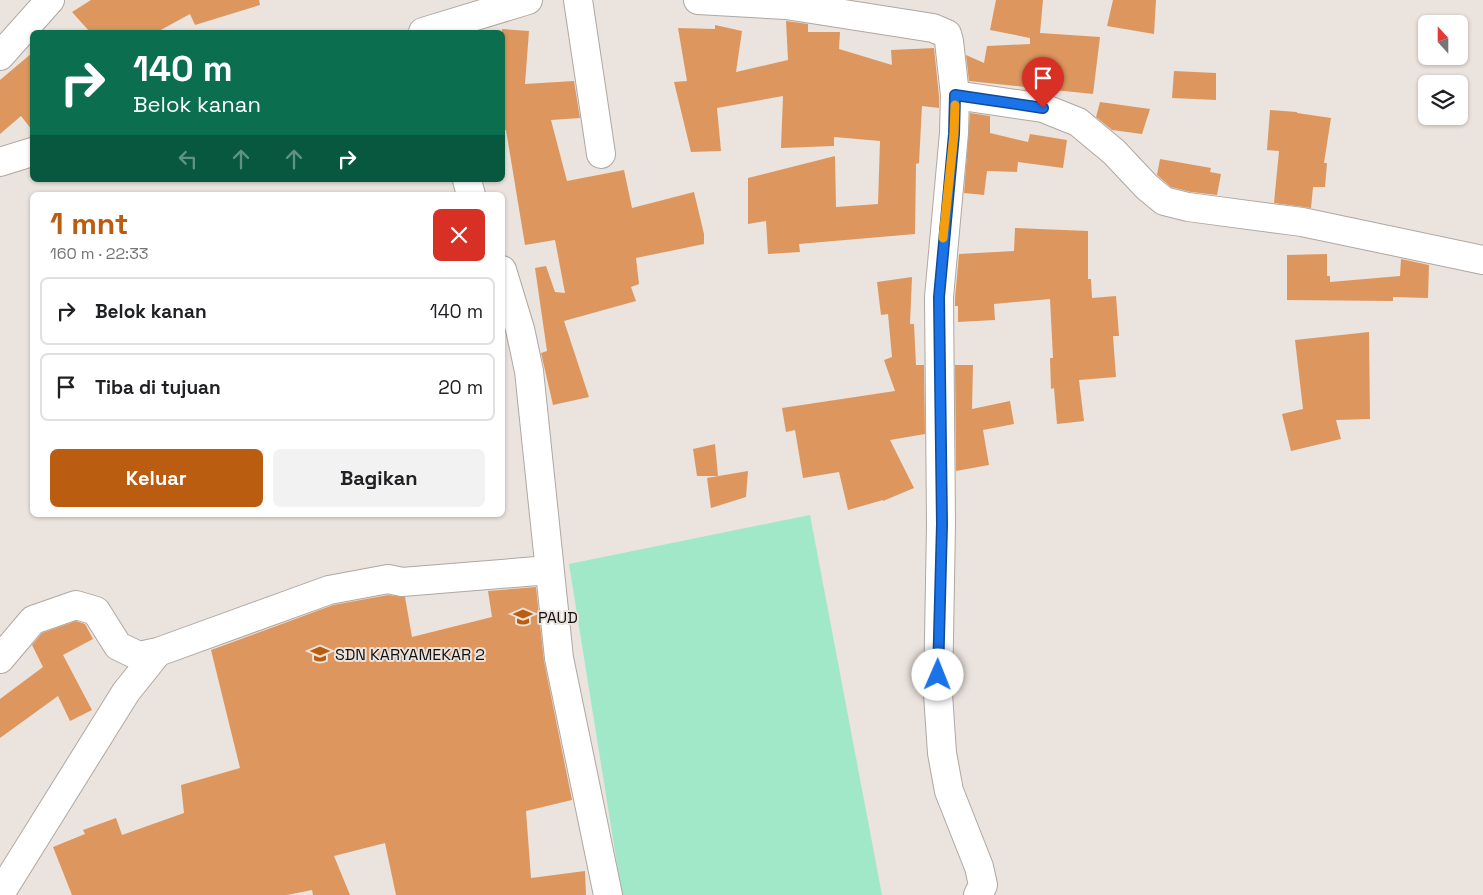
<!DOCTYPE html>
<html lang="id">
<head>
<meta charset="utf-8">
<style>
  body { margin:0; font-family:"Space Grotesk",sans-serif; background:#f2f2f2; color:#202124; height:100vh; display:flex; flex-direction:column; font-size:19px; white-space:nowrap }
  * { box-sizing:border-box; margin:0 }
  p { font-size:16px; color:#757577 }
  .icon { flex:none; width:28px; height:28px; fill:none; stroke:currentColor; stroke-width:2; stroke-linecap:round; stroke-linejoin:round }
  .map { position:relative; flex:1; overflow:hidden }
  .drawer { position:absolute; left:30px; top:192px; width:475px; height:325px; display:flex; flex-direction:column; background:#fff; border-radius:8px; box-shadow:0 1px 4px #0004 }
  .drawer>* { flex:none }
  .hud { position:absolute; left:30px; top:30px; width:475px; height:152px; border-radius:8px; box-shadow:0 1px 4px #0004; background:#0b6e4f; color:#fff; overflow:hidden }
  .needle { width:32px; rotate:339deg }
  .buttons { position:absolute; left:1418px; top:15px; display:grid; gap:10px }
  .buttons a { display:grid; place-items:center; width:50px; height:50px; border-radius:8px; background:#fff; box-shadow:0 1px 4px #0004; font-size:25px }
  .pin { position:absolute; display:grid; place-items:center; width:42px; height:42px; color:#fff; margin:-51px -21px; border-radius:50% 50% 50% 0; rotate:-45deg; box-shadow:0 0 5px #0007 }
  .pin .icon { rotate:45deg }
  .me { position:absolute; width:55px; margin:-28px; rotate:1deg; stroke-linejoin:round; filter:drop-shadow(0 0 4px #0008) }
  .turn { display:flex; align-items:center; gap:18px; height:105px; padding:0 20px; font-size:22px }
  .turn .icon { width:65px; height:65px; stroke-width:2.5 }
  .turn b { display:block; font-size:35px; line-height:42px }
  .lanes { display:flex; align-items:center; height:48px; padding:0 20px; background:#0003; justify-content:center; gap:25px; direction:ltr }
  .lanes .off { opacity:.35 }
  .round { display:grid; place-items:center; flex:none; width:52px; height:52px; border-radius:8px; background:#f2f2f2 }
  .headline { display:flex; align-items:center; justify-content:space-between; height:85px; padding:0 20px }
  h1 { font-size:30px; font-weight:700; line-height:38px; color:#bb5d11 }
  .cta { display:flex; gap:10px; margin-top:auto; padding:10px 20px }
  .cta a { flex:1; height:58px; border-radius:8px; background:#bb5d11; color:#fff; font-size:20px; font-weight:700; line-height:58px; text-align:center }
  .cta a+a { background:#f2f2f2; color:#202124 }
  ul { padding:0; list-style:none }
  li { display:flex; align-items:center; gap:15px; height:68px; margin:0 10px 8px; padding:0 10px; border:2px solid #e0e0e0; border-radius:8px }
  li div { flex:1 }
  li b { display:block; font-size:19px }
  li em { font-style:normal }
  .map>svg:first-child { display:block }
  .green { fill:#a0e8c8 }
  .building { fill:#dd975e }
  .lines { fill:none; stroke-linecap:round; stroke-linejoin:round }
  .street-casing { stroke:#afa7a2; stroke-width:30 }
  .secondary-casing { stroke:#afa7a2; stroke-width:30 }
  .street { stroke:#fff; stroke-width:28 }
  .secondary { stroke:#fff; stroke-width:28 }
  .route-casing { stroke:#114b97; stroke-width:12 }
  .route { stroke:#1a73e8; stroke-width:9 }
  .slow { stroke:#f59e0b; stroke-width:9 }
  .labels { text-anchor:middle; stroke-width:4; stroke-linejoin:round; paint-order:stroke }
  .poi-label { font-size:16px; fill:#13110f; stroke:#ebe3dd; text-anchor:start }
</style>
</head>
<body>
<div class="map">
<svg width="1483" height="895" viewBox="0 0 1483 895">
  <rect width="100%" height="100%" fill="#ebe3dd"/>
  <!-- green -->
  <path class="green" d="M 810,515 L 882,895 L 622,895 L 569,564 Z"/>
  <!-- building -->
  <path class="building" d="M 91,0 L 259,0 L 260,5 L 195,25 L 190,14 L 157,32 L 90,32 L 72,12 Z
    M 996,0 L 1043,0 L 1040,33 L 1100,37 L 1093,94 L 969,81 L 966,55 L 984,63 L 987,46 L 1030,44 L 1030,38 L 990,30 Z
    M 1113,0 L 1156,0 L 1154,34 L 1107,26 Z
    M 786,21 L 808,24 L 808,32 L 840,32 L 839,49 L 892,65 L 891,50 L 934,48 L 939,96 L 939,108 L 922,106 L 919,163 L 916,164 L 915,234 L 799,244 L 800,252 L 768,254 L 766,221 L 748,224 L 748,178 L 835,156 L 836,207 L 878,204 L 880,141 L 834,137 L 834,146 L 781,148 L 783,96 L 717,108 L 721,151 L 691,152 L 674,82 L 687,81 L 678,28 L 715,29 L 715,25 L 742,31 L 736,72 L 788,60 Z
    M 502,29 L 529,31 L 525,84 L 574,81 L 580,118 L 551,120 L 567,181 L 624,170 L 632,208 L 694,192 L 704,234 L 704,244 L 636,258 L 639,284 L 631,287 L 636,301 L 564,321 L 589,397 L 553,405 L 541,353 L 547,351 L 535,268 L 546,266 L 555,292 L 565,293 L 555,240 L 525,245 L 506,130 L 502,130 Z
    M 32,53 L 32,130 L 21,116 L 0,134 L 0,80 Z
    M 1174,71 L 1216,73 L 1216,100 L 1172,98 Z
    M 1100,102 L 1150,109 L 1142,134 L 1112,130 L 1096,117 Z
    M 1270,110 L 1297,112 L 1297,113 L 1331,118 L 1324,163 L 1327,163 L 1325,187 L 1313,187 L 1311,208 L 1274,203 L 1279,151 L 1267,150 Z
    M 970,113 L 990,116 L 990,133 L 1028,142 L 1030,134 L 1067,140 L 1063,168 L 1018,162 L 1017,172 L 987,171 L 984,195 L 964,193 Z
    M 1160,159 L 1211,168 L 1210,172 L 1221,174 L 1217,195 L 1191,192 L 1171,187 L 1157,175 Z
    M 1015,228 L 1088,231 L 1088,279 L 1091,279 L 1092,298 L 1116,296 L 1119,336 L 1113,336 L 1116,377 L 1079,380 L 1084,421 L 1057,424 L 1054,388 L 1051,389 L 1050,358 L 1053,358 L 1050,299 L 994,304 L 995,320 L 958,322 L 958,306 L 955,306 L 955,298 L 959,254 L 1014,251 Z
    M 1327,254 L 1327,276 L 1330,276 L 1330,282 L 1400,276 L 1401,259 L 1429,265 L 1428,298 L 1393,297 L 1393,301 L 1287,300 L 1287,255 Z
    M 912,277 L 910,324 L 914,324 L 916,365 L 924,365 L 925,434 L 890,440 L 914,488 L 883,501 L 883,500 L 848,510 L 839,472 L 803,478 L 795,430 L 786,432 L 782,408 L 895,391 L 884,360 L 892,357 L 888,314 L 881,315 L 877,282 Z
    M 1369,332 L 1370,419 L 1336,420 L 1341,439 L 1291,451 L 1282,414 L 1303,409 L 1295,340 Z
    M 955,365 L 973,365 L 972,409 L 1010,401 L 1014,424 L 983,430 L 989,465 L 956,471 Z
    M 715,444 L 718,476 L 697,476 L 693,449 Z
    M 748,471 L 746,497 L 711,508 L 707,478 Z
    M 536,587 L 544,661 L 572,800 L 526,811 L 531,878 L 585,871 L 586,895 L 396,895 L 385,843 L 334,856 L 350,895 L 313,895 L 312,890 L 287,895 L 72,895 L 53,847 L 85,834 L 83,830 L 116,818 L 122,835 L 184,813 L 181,785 L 240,768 L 211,650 L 333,605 L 388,595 L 405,597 L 412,637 L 492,617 L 488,591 Z
    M 76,621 L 85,624 L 93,639 L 63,655 L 92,710 L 70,721 L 58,696 L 0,738 L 0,699 L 43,667 L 32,645 L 42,633 Z"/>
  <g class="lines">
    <!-- street casing -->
    <g class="street-casing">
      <path id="street" d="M 578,0 L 601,154
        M 698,0 L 786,5 L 933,28 L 947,34 L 949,41 L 955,95 L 954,133 L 939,297 L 941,524 L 938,694 L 942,753 L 949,791 L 979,867 L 983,885 L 978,895
        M 0,56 L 50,0
        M 955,95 L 1043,108 L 1078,122 L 1114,152 L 1147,187 L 1164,201 L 1188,207 L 1302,222 L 1483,260
        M 467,180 L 471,195
        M 502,270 L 520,329 L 529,371 L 559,658 L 608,895
        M 0,659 L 33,620 L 76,605 L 96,611 L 118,646 L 139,656 L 158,652
        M 0,894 L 126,692 L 158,652 L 329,590 L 388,579 L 402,582 L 549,570"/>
    </g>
    <!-- secondary casing -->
    <g class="secondary-casing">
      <path id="secondary" d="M 423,32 L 528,0
        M 0,162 L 32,152"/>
    </g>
    <!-- street -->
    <use href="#street" class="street"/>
    <!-- secondary -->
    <use href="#secondary" class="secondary"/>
  </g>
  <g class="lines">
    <!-- route casing -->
    <g class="route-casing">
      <path id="route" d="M 938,675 L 942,524 L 939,297 L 954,134 L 955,95 L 1043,108"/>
    </g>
    <!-- route -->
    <use href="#route" class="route"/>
    <!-- slow -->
    <path class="slow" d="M 943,238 L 954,134 L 955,105"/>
  </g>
  <!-- icons -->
  <defs>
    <g id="university-bare" transform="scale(1.5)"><path d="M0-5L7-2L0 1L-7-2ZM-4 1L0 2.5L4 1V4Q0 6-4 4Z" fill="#bb5d11" stroke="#ebe3dd" stroke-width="2.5" paint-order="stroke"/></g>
  </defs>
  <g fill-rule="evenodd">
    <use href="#university-bare" x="523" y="617"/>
    <use href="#university-bare" x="320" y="654"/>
  </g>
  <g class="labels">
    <!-- poi labels -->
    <g class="poi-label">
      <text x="538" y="623">PAUD</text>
      <text x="335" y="660">SDN KARYAMEKAR 2</text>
    </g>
  </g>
</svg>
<div class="buttons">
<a><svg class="needle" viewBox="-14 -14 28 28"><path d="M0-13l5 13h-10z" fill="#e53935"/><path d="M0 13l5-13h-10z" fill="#757577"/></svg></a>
<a><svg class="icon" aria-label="layers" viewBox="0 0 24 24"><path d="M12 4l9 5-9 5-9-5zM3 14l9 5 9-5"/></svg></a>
</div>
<div class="pin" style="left:1043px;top:108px;background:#d93025"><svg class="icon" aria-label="arrive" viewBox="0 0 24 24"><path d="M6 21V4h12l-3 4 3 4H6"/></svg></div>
<svg class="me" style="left:938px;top:675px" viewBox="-20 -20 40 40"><circle r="19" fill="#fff"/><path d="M0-13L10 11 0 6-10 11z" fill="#1a73e8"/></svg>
<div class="hud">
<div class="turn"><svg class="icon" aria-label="right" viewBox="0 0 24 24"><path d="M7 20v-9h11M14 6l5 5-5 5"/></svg><div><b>140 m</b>Belok kanan</div></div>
<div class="lanes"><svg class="icon off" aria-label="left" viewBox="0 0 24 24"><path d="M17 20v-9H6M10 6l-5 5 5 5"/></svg><svg class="icon off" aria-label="ahead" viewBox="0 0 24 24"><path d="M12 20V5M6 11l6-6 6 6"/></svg><svg class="icon off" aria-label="ahead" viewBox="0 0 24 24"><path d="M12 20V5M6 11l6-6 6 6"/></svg><svg class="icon" aria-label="right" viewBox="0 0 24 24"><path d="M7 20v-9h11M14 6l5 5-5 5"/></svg></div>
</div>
<section class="drawer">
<div class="headline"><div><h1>1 mnt</h1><p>160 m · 22:33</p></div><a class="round" style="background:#d93025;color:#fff"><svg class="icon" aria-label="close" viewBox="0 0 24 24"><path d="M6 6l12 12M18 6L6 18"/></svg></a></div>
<ul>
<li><svg class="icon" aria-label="right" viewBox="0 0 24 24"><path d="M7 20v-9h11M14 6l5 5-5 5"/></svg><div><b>Belok kanan</b></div><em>140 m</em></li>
<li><svg class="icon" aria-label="arrive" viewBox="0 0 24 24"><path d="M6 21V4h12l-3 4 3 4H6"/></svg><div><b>Tiba di tujuan</b></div><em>20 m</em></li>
</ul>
<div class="cta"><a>Keluar</a><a>Bagikan</a></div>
</section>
</div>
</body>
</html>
